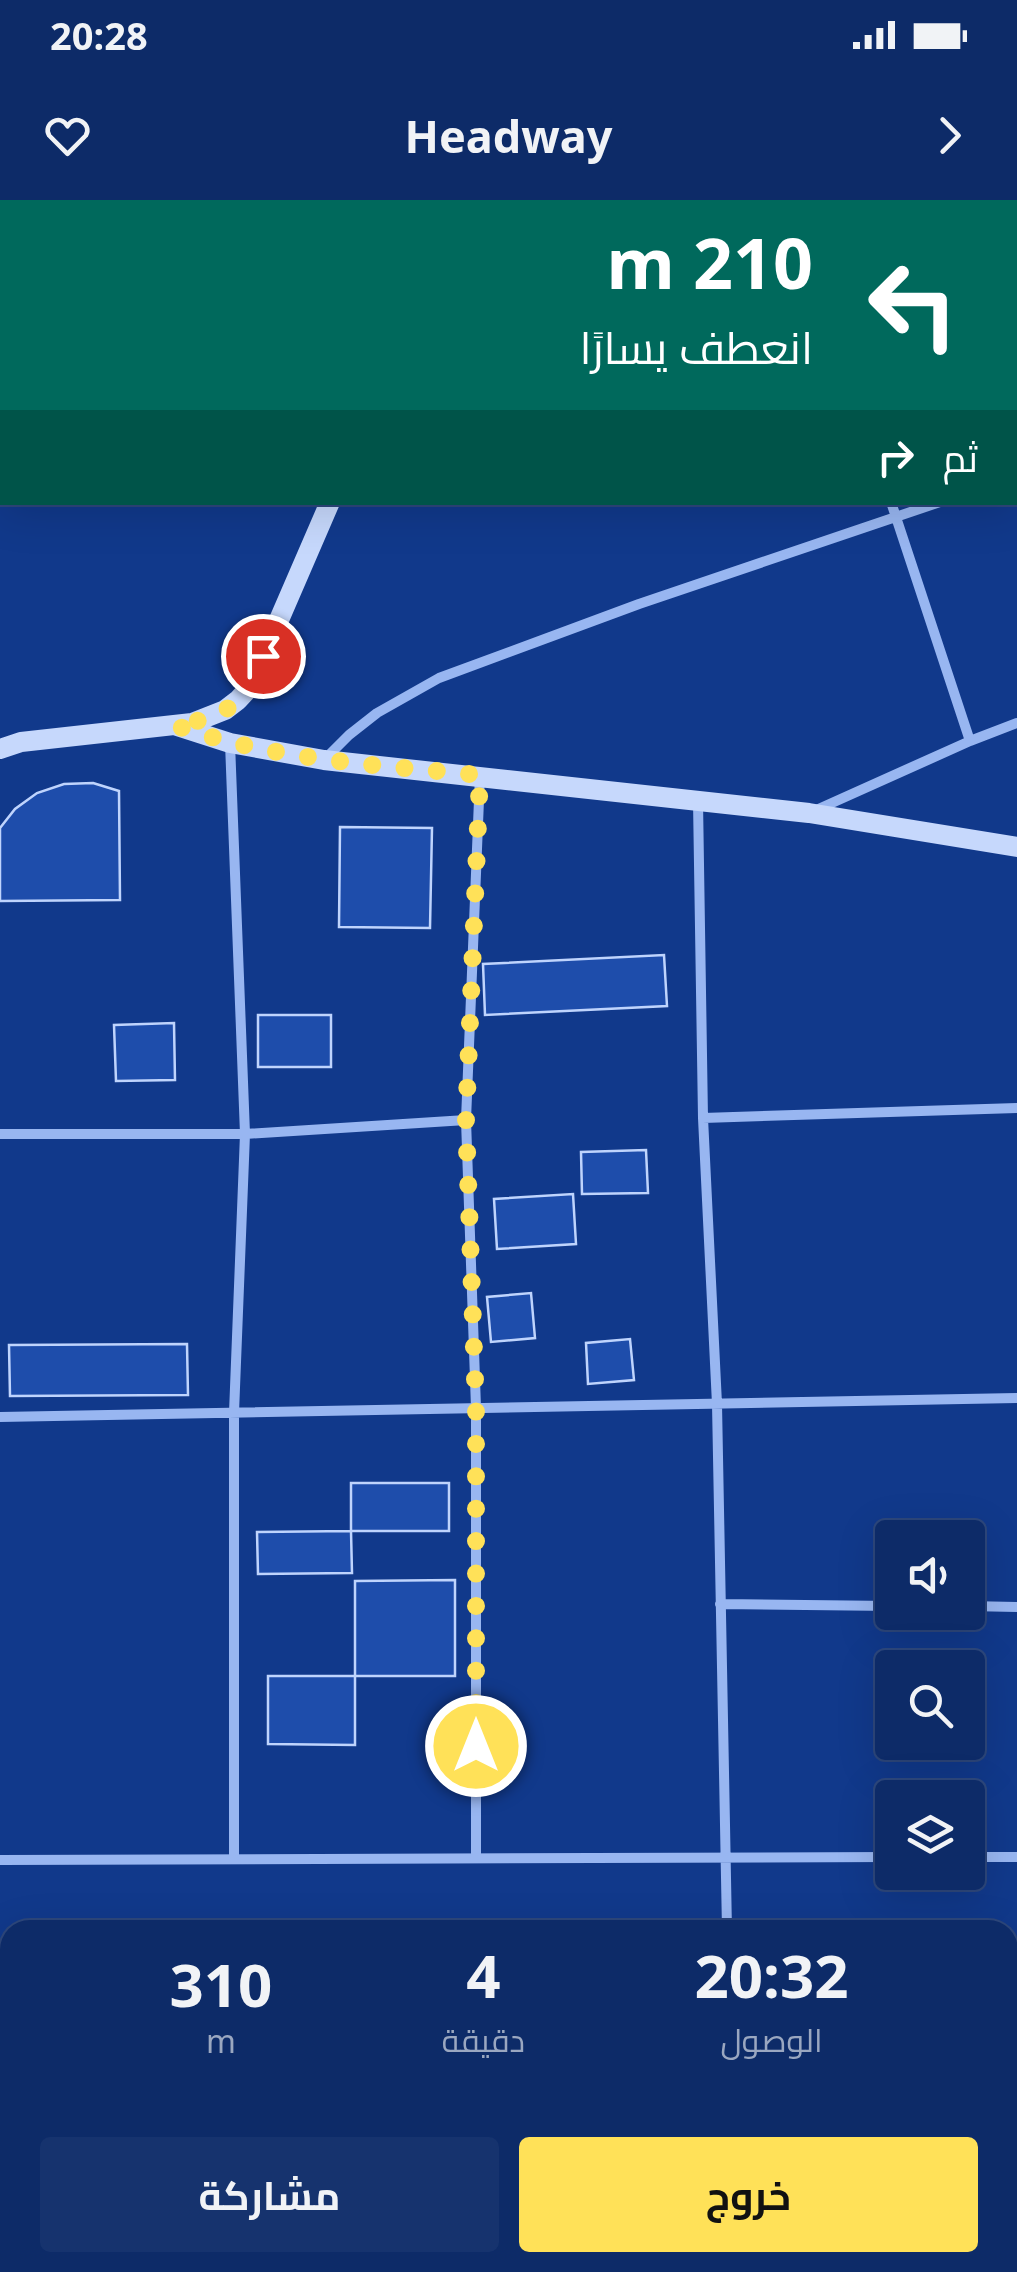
<!DOCTYPE html>
<html lang="ar">
<head>
<meta charset="utf-8">
<style>
  body { margin:0; font-family:"Noto Sans",Cairo,sans-serif; background:#16336e; color:#f1f3f6; direction:rtl; height:100vh; display:flex; flex-direction:column; font-size:38px; white-space:nowrap }
  * { box-sizing:border-box; margin:0 }
  p { font-size:32px; color:#9aa7c0 }
  .icon { flex:none; width:55px; height:55px; fill:none; stroke:currentColor; stroke-width:2; stroke-linecap:round; stroke-linejoin:round }
  .map { position:relative; flex:1; overflow:hidden; direction:ltr }
  .side { position:absolute; left:0px; top:1720px; width:1018px; height:352px; display:flex; flex-direction:column; background:#0d2b68; border-radius:30px 30px 0 0; box-shadow:0 10px 40px #0002,0 0 0 2px #2d477c; direction:rtl }
  .side>* { flex:none }
  .hud { position:absolute; left:0px; top:0px; width:1018px; height:305px; box-shadow:0 10px 40px #0002,0 0 0 2px #2d477c; direction:rtl; background:#00695c; color:#fff; overflow:hidden }
  .controls { position:absolute; left:875px; top:1320px; display:grid; gap:20px }
  .controls a { display:grid; place-items:center; width:110px; height:110px; border-radius:10px; background:#0d2b68; box-shadow:0 10px 40px #0002,0 0 0 2px #2d477c; font-size:50px }
  .pin { position:absolute; display:grid; place-items:center; width:85px; height:85px; color:#fff; margin:-42px; border:5px solid #fff; border-radius:50%; box-shadow:0 2px 10px #0007 }
  .me { position:absolute; width:110px; margin:-55px; rotate:0deg; stroke-linejoin:round; filter:drop-shadow(0 0 8px #0008) }
  .turn { display:flex; align-items:center; gap:35px; height:210px; padding:0 40px; font-size:45px }
  .turn .icon { width:130px; height:130px; stroke-width:2.5 }
  .turn b { display:block; font-size:70px; line-height:85px }
  .then { display:flex; align-items:center; height:95px; padding:0 40px; background:#0003; gap:20px; font-size:38px }
  .eta { display:flex; justify-content:space-evenly; align-items:center; height:170px; text-align:center }
  .eta b { font-size:60px; font-weight:700; line-height:70px }
  .primary-button { display:flex; gap:20px; margin-top:auto; padding:20px 40px }
  .primary-button a { flex:1; height:115px; border-radius:10px; background:#ffe158; color:#111; font-size:40px; font-weight:700; line-height:115px; text-align:center }
  .primary-button a+a { background:#16336e; color:#f1f3f6 }
  .status { display:flex; justify-content:space-between; align-items:center; height:70px; padding:0 50px; background:#0d2b68; direction:ltr }
  .status svg { height:28px; fill:currentColor }
  header { display:flex; justify-content:space-between; align-items:center; height:130px; padding:0 40px; background:#0d2b68; font-size:45px; font-weight:700 }
  .map>svg:first-child { display:block }
  .building { fill:#1e4dab; stroke:#bfd4fd; stroke-width:2.5 }
  .lines { fill:none; stroke-linecap:round; stroke-linejoin:round }
  .street { stroke:#98b6f1; stroke-width:10 }
  .secondary { stroke:#c6d8fc; stroke-width:20 }
  .route { stroke:#ffe158; stroke-width:18; stroke-dasharray:0 32.4 }
</style>
</head>
<body>
<div class="status"><b>20:28</b><svg viewBox="0 0 49 12"><path d="M0 12V9h3v3zM5 12V6h3v6zM10 12V3h3v9zM15 12V0h3v12zM26 1h20v11H26zM47 4h2v5h-2z"/></svg></div>
<header><svg class="icon" aria-label="forward" viewBox="0 0 24 24"><path d="M9 5l7 7-7 7"/></svg>Headway<svg class="icon" aria-label="heart" viewBox="0 0 24 24"><path d="M12 20l-8-8c-3-5 5-10 8-4 3-6 11-1 8 4z"/></svg></header>
<div class="map">
<svg width="1017" height="2072" viewBox="0 0 1017 2072">
  <rect width="100%" height="100%" fill="#11398b"/>
  <!-- building -->
  <path class="building" d="M 93,583 L 119,591 L 120,700 L 0,701 L 0,628 L 15,609 L 37,593 L 64,584 Z
    M 340,627 L 432,628 L 430,728 L 339,727 Z
    M 664,755 L 667,806 L 485,815 L 483,764 Z
    M 258,815 L 331,815 L 331,867 L 258,867 Z
    M 174,823 L 175,880 L 116,881 L 114,825 Z
    M 646,950 L 648,993 L 582,994 L 581,952 Z
    M 573,994 L 576,1044 L 497,1049 L 494,999 Z
    M 531,1093 L 535,1138 L 491,1142 L 487,1097 Z
    M 630,1139 L 634,1180 L 588,1184 L 586,1143 Z
    M 187,1144 L 188,1195 L 10,1196 L 9,1145 Z
    M 351,1283 L 449,1283 L 449,1331 L 351,1331 Z
    M 351,1331 L 352,1373 L 258,1374 L 257,1332 Z
    M 455,1380 L 455,1476 L 355,1476 L 355,1381 Z
    M 268,1476 L 355,1476 L 355,1545 L 268,1544 Z"/>
  <g class="lines">
    <!-- street -->
    <path class="street" d="M 793,0 L 794,2
      M 1015,37 L 1017,36
      M 1015,278 L 1017,277
      M 891,302 L 970,541
      M 230,543 L 245,934 L 234,1213 L 234,1659
      M 325,559 L 349,535 L 377,513 L 439,478 L 639,404 L 940,302
      M 698,601 L 703,918 L 717,1204 L 727,1730
      M 814,611 L 970,541 L 1017,523
      M 703,918 L 1017,908
      M 0,934 L 245,934 L 466,920
      M 0,1217 L 1017,1198
      M 720,1404 L 892,1406
      M 968,1406 L 1017,1407
      M 968,1657 L 1017,1657
      M 476,1658 L 476,1208 L 466,920 L 480,575
      M 0,1660 L 892,1657
      M 0,1909 L 10,1909
      M 1008,1910 L 1017,1910
      M 739,2062 L 740,2072"/>
    <!-- secondary -->
    <path class="secondary" d="M 461,2 L 463,0
      M 174,525 L 230,543 L 324,560 L 809,613 L 1017,647
      M 0,549 L 21,542 L 192,523 L 225,510 L 238,500 L 250,487 L 330,302"/>
  </g>
  <g class="lines">
    <!-- route -->
    <path class="route" d="M 263,456 C 259,466 256,477 250,486 C 235,512 202,522 174,525 C 272,560 377,565 480,575 L 466,920 L 476,1208 L 476,1546"/>
  </g>
</svg>
<div class="controls">
<a><svg class="icon" aria-label="sound" viewBox="0 0 24 24"><path d="M4 9h4l5-4v14l-5-4H4zM17 9q2 3 0 6"/></svg></a>
<a><svg class="icon" aria-label="search" viewBox="0 0 24 24"><circle cx="10" cy="10" r="6"/><path d="M15 15l6 6"/></svg></a>
<a><svg class="icon" aria-label="layers" viewBox="0 0 24 24"><path d="M12 4l9 5-9 5-9-5zM3 14l9 5 9-5"/></svg></a>
</div>
<div class="pin" style="left:263px;top:456px;background:#d93025"><svg class="icon" aria-label="arrive" viewBox="0 0 24 24"><path d="M6 21V4h12l-3 4 3 4H6"/></svg></div>
<svg class="me" style="left:476px;top:1546px" viewBox="-20 -20 40 40"><circle r="17" fill="#ffe158" stroke="#fff" stroke-width="3"/><path d="M0-11L8 9 0 5-8 9z" fill="#fff"/></svg>
<div class="hud">
<div class="turn"><svg class="icon" aria-label="left" viewBox="0 0 24 24"><path d="M17 20v-9H6M10 6l-5 5 5 5"/></svg><div><b>210 m</b>انعطف يسارًا</div></div>
<div class="then">ثم<svg class="icon" aria-label="right" viewBox="0 0 24 24"><path d="M7 20v-9h11M14 6l5 5-5 5"/></svg></div>
</div>
<section class="side">
<div class="eta">
<div><b>20:32</b><p>الوصول</p></div>
<div><b>4</b><p>دقيقة</p></div>
<div><b>310</b><p>m</p></div>
</div>
<div class="primary-button"><a>خروج</a><a>مشاركة</a></div>
</section>
</div>
</body>
</html>
